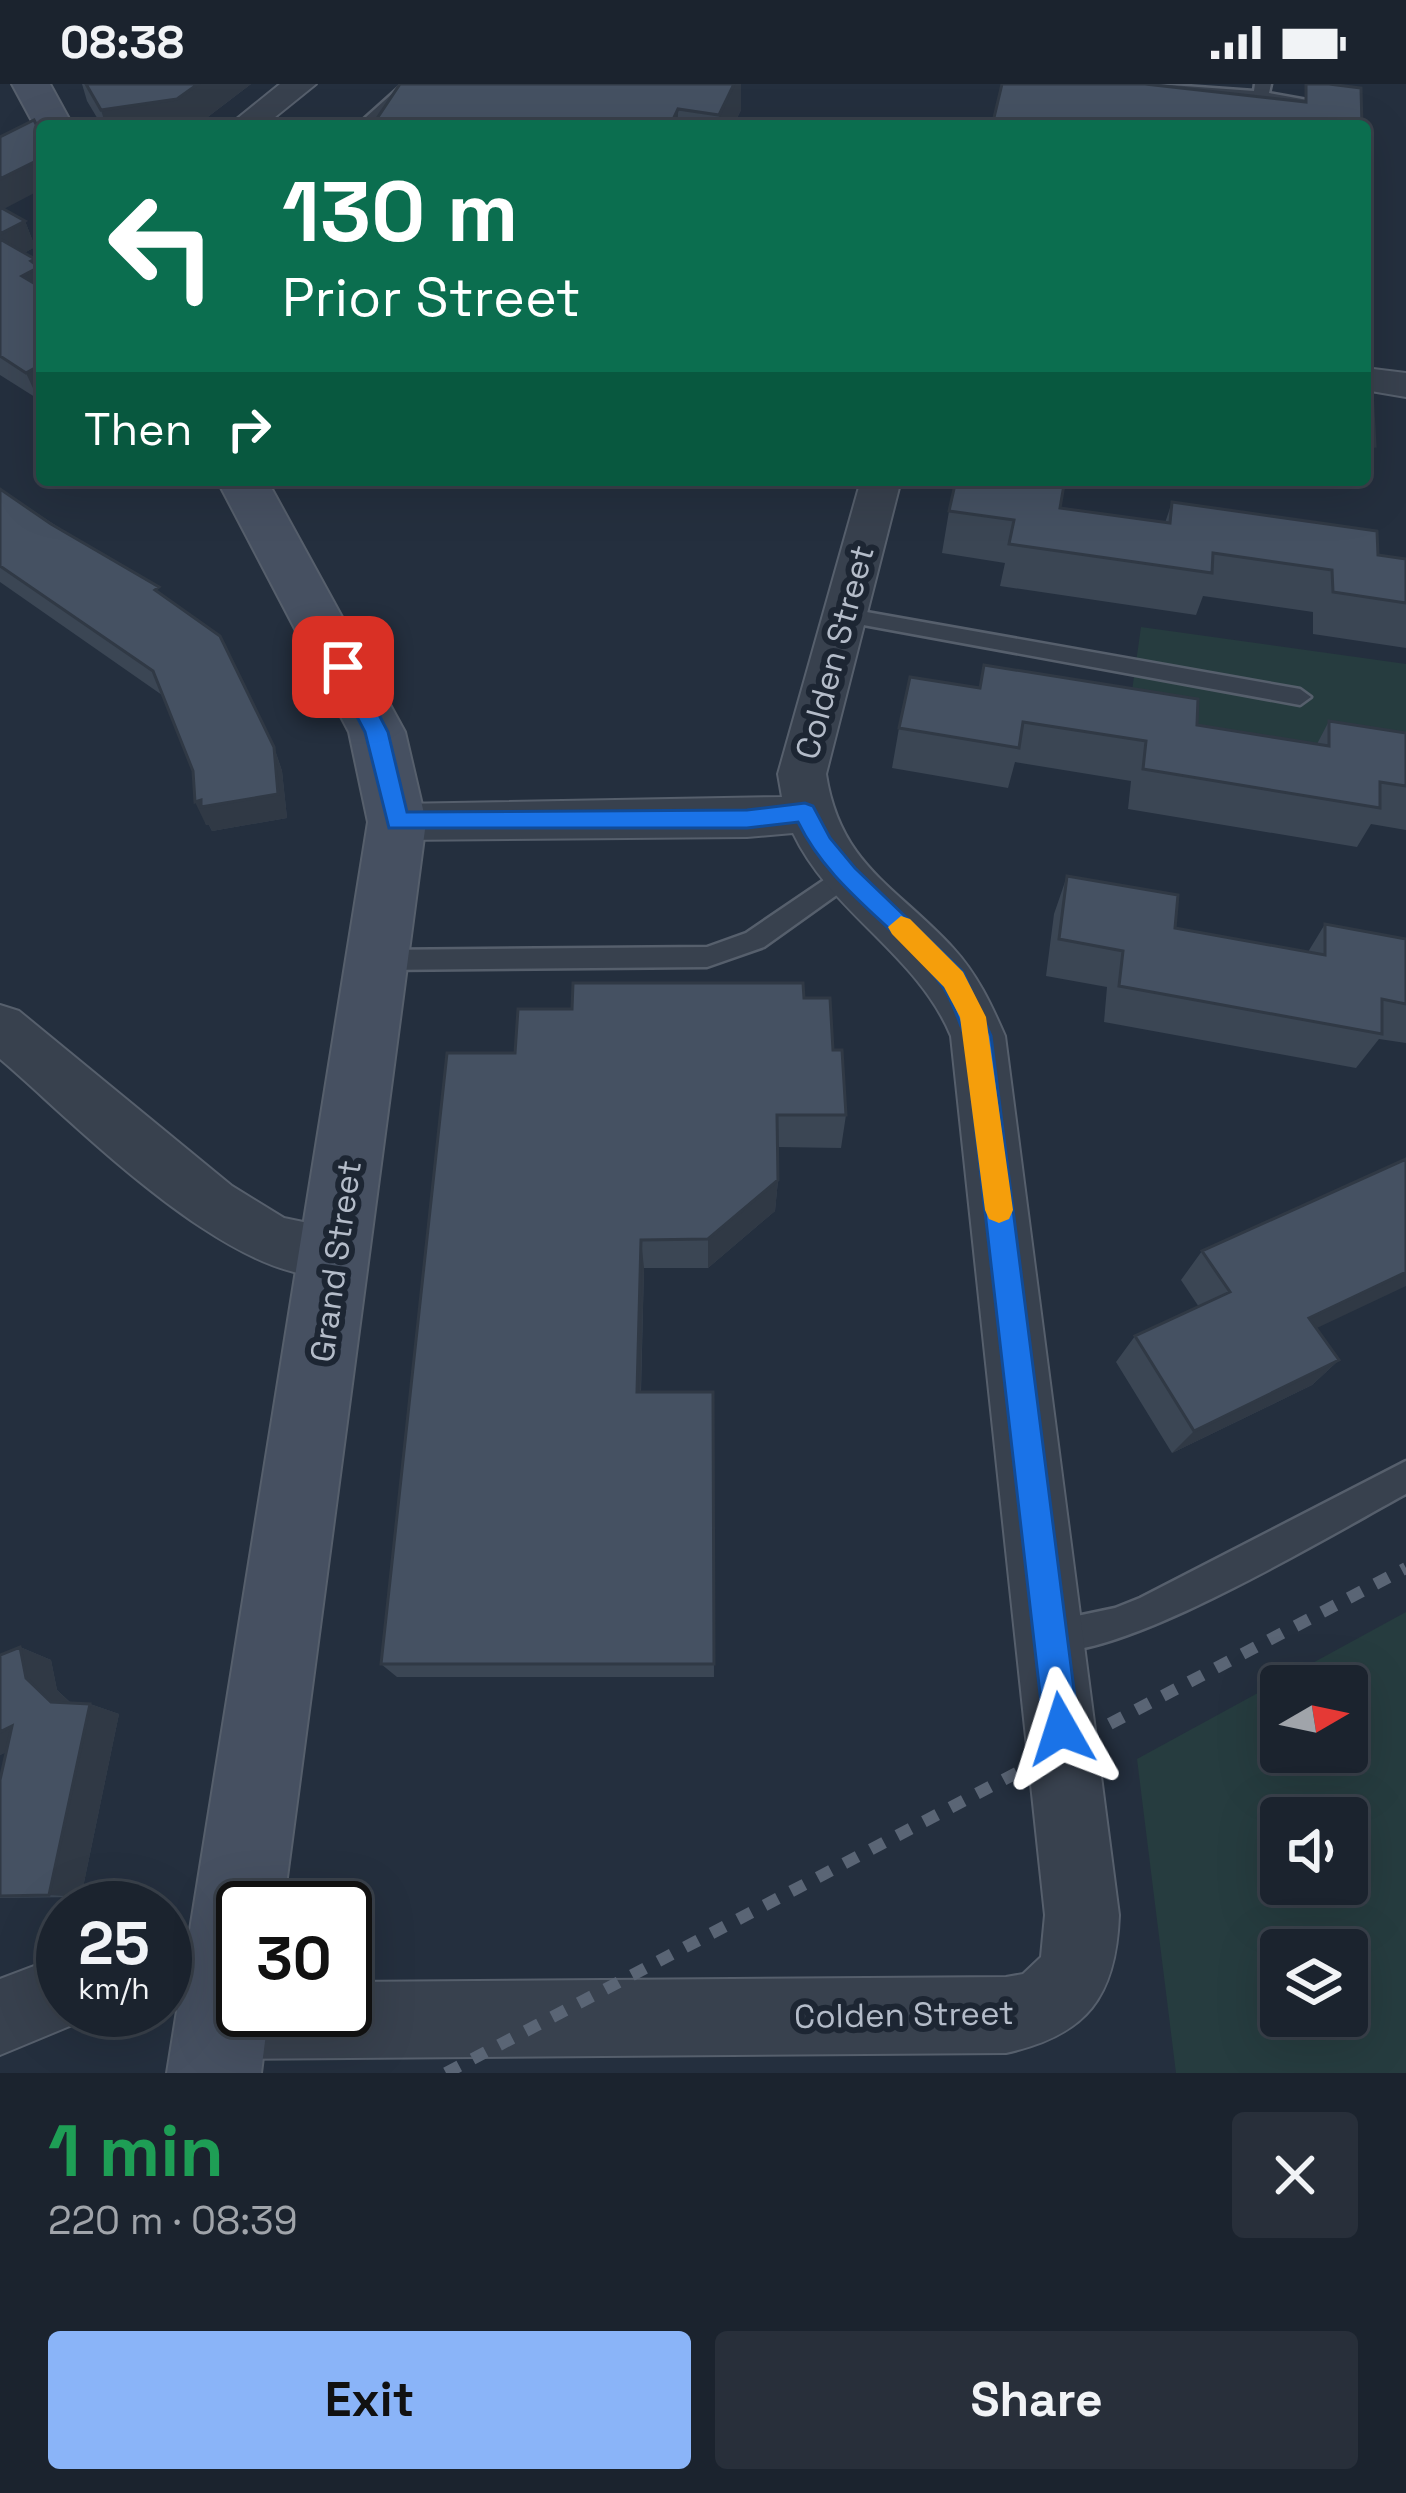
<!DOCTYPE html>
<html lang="en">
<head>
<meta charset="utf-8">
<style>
  body { margin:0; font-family:"Space Grotesk",sans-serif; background:#282f3a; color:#f1f3f6; height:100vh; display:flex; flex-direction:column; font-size:45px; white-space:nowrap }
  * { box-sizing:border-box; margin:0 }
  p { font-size:39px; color:#a0a4aa }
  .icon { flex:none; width:66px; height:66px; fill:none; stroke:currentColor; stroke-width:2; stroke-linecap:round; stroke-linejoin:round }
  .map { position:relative; height:1989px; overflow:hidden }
  .details { display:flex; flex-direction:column; background:#1b232e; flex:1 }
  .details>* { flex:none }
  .guide { position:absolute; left:36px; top:36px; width:1335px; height:366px; border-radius:12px; box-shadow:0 12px 48px #0002,0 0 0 3px #39404a; background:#0b6e4f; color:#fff; overflow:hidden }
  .needle { width:78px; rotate:81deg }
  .controls { position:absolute; left:1260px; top:1581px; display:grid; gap:24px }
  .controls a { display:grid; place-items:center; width:108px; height:108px; border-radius:12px; background:#1b232e; box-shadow:0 12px 48px #0002,0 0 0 3px #39404a; font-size:60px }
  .speed { position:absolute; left:36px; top:1797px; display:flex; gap:24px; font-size:60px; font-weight:700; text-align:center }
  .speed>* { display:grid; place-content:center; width:156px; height:156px; border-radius:50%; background:#1b232e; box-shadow:0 12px 48px #0002,0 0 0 3px #39404a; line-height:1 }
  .speed small { font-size:30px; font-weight:400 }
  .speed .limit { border:6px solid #111; border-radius:18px; background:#fff; color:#111 }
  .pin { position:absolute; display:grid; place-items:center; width:102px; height:102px; color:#fff; margin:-51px; border-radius:24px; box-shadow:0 6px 18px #0006 }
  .me { position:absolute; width:132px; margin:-66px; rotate:354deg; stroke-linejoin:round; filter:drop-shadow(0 0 9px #0008) }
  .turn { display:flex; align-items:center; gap:42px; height:252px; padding:0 48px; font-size:54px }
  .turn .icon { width:156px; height:156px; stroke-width:2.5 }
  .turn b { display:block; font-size:84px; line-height:102px }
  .then { display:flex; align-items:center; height:114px; padding:0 48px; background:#0003; gap:24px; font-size:45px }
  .round { display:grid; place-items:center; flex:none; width:126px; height:126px; border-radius:12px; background:#282f3a }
  .headline { display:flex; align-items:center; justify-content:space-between; height:204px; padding:0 48px }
  h1 { font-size:72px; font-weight:800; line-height:90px; color:#1e9e55 }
  .primary-button { display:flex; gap:24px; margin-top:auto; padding:24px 48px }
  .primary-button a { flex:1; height:138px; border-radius:12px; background:#8ab4f8; color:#111; font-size:48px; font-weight:800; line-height:138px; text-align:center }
  .primary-button a+a { background:#282f3a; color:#f1f3f6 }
  .status { display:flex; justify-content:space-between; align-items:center; height:84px; padding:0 60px; background:#1b232e; direction:ltr }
  .status svg { height:33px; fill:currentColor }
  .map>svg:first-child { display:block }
  .green { fill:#263c3f; fill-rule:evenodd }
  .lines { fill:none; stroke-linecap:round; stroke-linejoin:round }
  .lane-casing { stroke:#565f6c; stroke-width:5 }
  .street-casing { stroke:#565f6c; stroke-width:4 }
  .secondary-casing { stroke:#565f6c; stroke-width:4 }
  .lane { fill:#38414e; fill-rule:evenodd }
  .street { fill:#38414e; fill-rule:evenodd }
  .secondary { fill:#465061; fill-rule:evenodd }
  .rail { stroke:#5a6575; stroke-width:12; stroke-dasharray:15 15; stroke-linecap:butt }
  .wall { fill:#3b4654 }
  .shaded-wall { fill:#303945 }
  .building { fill:#455162; stroke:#303945; stroke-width:3 }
  .route { fill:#1a73e8; stroke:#114b97; stroke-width:3 }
  .slow { fill:#f59e0b }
  .labels { text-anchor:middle; stroke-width:12; stroke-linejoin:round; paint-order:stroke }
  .street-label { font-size:33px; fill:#b4bcc9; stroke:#1d2633 }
</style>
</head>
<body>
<div class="status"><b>08:38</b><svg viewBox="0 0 49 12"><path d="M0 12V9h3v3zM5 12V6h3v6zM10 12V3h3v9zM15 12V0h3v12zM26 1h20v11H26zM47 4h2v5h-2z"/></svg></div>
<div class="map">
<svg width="1406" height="1989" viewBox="0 0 1406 1989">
  <rect width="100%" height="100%" fill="#242f3e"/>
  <!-- green -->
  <path class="green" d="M 1141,543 L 1406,580 L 1406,685 L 1128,635 Z
    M 1406,1528 L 1406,1989 L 1176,1989 L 1137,1675 ZM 1281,1602 L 1347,1602 L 1347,1668 L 1281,1668 ZM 1281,1734 L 1347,1734 L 1347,1800 L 1281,1800 ZM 1281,1866 L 1347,1866 L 1347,1932 L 1281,1932 Z"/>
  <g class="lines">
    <!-- lane casing -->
    <g class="lane-casing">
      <path id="lane" d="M 403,0 L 420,0 L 374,42 L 356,42 Z
        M 1156,0 L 1254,7 L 1255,0 L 1271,0 L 1269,9 L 1324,19 C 1308,29 1174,11 1156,0 Z
        M 844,524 L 1300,605 L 1311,613 L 1300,621 L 836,536 L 836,526 Z
        M 846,781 L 858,791 L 855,798 L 764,863 L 707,883 L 379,886 L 366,876 L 379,866 L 707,863 L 746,849 Z
        M 1406,1377 L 1406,1410 C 1340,1445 1102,1590 1039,1564 L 1034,1552 L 1039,1540 L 1115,1524 L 1140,1514 Z"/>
    </g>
    <!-- street casing -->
    <g class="street-casing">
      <path id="street" d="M 280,0 L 316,0 L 264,42 L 228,42 Z
        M 1365,284 L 1406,289 L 1406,313 L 1365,306 Z
        M 861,396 L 901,396 L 826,690 C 840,781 896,802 953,864 C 977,890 991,920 1005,952 L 1119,1831 C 1116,1913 1087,1951 1006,1969 L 222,1975 L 195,1964 L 184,1937 L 189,1925 L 165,1927 L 162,1926 L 165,1853 L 229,1848 L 243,1854 L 243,1926 L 345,1926 L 345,1898 L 1006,1893 L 1023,1890 L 1041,1873 L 1045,1831 L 951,952 C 917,870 831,829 793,749 L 747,753 L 397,756 L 380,751 L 373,738 L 380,725 L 397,720 L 782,713 L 778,690 Z
        M 0,921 L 19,927 L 232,1102 L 284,1134 L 356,1149 L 365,1168 L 356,1187 C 253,1226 76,1039 0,975 Z
        M 63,1871 L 63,1926 L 93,1926 L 89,1934 L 0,1971 L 0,1895 Z"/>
    </g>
    <!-- secondary casing -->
    <g class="secondary-casing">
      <path id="secondary" d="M 12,0 L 50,0 L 73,42 L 42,42 L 39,50 Z
        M 217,396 L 267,396 L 405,648 L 426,738 L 283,1824 L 243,1824 L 243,1926 L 269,1926 L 261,1989 L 167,1989 L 368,738 L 349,648 Z"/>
    </g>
    <!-- lane -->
    <use href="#lane" class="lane"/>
    <!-- street -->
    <use href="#street" class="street"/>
    <!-- secondary -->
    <use href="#secondary" class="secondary"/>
    <!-- rail -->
    <path class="rail" d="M 446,1989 L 1406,1484"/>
  </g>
  <!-- wall -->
  <path class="wall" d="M 82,0 L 251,0 L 196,42 L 102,42 L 87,17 Z
    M 400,0 L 741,0 L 741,26 L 733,42 L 372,42 Z
    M 0,53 L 3,125 L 25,137 L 35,163 L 24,169 L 35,175 L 37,181 L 38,315 L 0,291 Z
    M 1365,306 L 1375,362 L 1365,383 Z
    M 0,405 L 162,511 L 274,663 L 282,687 L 287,734 L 212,747 L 209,741 L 206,741 L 193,687 L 162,611 L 0,498 Z
    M 1172,418 L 1378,471 L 1406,475 L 1406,564 L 1313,550 L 1313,528 L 1203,512 L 1196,531 L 1000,502 L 1005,479 L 942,469 L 949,427 L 1060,424 L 1165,439 Z
    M 984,581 L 1197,641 L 1317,660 L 1329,637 L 1406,649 L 1406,746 L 1371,740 L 1357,763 L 1128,725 L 1131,697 L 1015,678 L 1008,704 L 892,684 L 899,644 L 979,604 Z
    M 1067,792 L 1175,844 L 1308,868 L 1325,840 L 1406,855 L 1406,959 L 1379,955 L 1356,984 L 1104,938 L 1107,903 L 1046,892 L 1054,830 Z
    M 804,914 L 833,966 L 846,1031 L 841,1064 L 778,1063 L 778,1096 L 775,1127 L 708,1184 L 644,1184 L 641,1308 L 713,1308 L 714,1593 L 397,1593 L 381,1580 L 515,969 L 572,925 Z
    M 1202,1167 L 1316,1244 L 1339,1276 L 1312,1301 L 1172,1369 L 1116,1278 L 1135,1252 L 1199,1223 L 1181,1196 Z
    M 20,1563 L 51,1576 L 57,1606 L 71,1619 L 90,1620 L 119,1630 L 81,1813 L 0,1814 L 0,1696 L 6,1668 L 0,1671 L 0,1571 Z"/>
  <!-- shaded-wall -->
  <path class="shaded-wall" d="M 198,0 L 251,0 L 196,42 L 106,42 L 101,26 Z
    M 734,0 L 741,0 L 741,26 L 733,42 L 719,42 L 719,31 Z
    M 678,25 L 678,42 L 670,42 Z
    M 42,74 L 42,105 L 0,127 L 0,95 Z
    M 25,137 L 35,163 L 6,179 L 0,164 L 0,150 Z
    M 35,175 L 42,189 L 42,213 L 22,192 L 31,177 Z
    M 42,280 L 42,312 L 38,315 L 26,289 Z
    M 274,663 L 282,687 L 287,734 L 212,747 L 209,741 L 206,741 L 195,718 Z
    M 778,1096 L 775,1127 L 708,1184 L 708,1155 Z
    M 641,1156 L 644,1184 L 640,1332 L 637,1308 Z
    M 1406,1188 L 1406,1202 L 1283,1260 L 1309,1234 Z
    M 1339,1276 L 1312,1301 L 1172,1369 L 1194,1347 Z
    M 20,1563 L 51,1576 L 57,1606 L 81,1629 L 51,1618 L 26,1594 Z
    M 90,1620 L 119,1630 L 81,1813 L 49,1811 Z
    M 12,1642 L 45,1652 L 0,1671 L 0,1648 Z"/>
  <!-- building -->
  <path class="building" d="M 86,0 L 198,0 L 177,15 L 101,26 Z
    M 400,0 L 734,0 L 719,31 L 678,25 L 670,42 L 372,42 Z
    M 1002,0 L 1145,0 L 1306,18 L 1306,0 L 1329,0 L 1361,4 L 1362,42 L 992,42 Z
    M 34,36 L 42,52 L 42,74 L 0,95 L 0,53 Z
    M 0,123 L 25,137 L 0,150 Z
    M 0,155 L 35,175 L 31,177 L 39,183 L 22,192 L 42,204 L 42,280 L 26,289 L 0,272 Z
    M 1365,306 L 1372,307 L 1375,362 L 1365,360 Z
    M 956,396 L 1026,396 L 1064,401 L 1060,424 L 1170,439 L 1172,418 L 1377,447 L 1378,471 L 1406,475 L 1406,519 L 1333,508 L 1332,486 L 1213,469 L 1212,489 L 1009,460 L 1014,436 L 949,427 Z
    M 0,405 L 51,440 L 159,503 L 155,506 L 220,552 L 274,663 L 278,710 L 201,723 L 201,716 L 195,718 L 193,687 L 153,587 L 0,482 Z
    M 984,581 L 1198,615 L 1197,641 L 1329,662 L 1329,637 L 1406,649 L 1406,702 L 1380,698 L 1380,724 L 1143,685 L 1146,657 L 1023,638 L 1019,664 L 899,644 L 910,593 L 980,604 Z
    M 1067,792 L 1178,811 L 1175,844 L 1325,871 L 1325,840 L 1406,855 L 1406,920 L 1382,915 L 1382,950 L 1119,902 L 1123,867 L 1059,855 Z
    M 573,899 L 803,899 L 804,914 L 830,914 L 833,966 L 842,966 L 846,1031 L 777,1031 L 778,1096 L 708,1155 L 641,1156 L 637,1308 L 713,1308 L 714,1580 L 381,1580 L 447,969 L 515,969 L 518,925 L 572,925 Z
    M 1406,1075 L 1406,1188 L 1309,1234 L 1339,1276 L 1194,1347 L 1135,1252 L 1230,1208 L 1202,1167 Z
    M 20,1563 L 26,1594 L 51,1618 L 90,1620 L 49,1811 L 0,1812 L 0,1696 L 12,1642 L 0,1648 L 0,1571 Z"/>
  <!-- route -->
  <path class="route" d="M 343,575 L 351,577 L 388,648 L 407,728 L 747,726 L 805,719 L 813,722 L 830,754 L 855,784 L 963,888 L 991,952 L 1079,1645 L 1073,1658 L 1061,1663 L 1049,1658 L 1044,1645 L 965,952 C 958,936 952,914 941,900 C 897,842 831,806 798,738 L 747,744 L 389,744 L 365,648 L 331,583 Z"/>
  <!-- slow -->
  <path class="slow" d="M 901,832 L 910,835 L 963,888 L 986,933 L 1013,1126 L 1009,1135 L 999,1139 L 989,1135 L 985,1126 L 960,933 L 944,903 L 892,850 L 888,843 Z"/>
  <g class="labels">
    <!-- street labels -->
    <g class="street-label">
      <text transform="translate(834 568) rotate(-75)" y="12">Colden Street</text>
      <text transform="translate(335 1177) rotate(-82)" y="12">Grand Street</text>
      <text transform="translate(904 1930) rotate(-1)" y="12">Colden Street</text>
    </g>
  </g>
</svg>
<div class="controls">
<a><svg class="needle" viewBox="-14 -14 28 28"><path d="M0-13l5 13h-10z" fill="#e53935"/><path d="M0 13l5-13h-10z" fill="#a0a4aa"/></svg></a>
<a><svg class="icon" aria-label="sound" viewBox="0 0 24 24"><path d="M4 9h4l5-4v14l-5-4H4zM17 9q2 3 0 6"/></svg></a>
<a><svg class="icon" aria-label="layers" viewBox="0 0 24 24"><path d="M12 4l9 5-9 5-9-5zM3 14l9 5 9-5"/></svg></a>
</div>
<div class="speed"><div>25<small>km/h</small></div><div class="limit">30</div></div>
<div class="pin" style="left:343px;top:583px;background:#d93025"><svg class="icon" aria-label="arrive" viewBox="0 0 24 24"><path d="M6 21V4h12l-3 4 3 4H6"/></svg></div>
<svg class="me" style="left:1061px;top:1645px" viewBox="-20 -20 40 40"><path d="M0-17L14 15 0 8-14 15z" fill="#1a73e8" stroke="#fff" stroke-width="4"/></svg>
<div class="guide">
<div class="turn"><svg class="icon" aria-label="left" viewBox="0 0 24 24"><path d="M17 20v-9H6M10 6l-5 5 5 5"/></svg><div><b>130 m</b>Prior Street</div></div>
<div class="then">Then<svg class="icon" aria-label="right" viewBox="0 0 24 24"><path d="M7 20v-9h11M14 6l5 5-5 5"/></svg></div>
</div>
</div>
<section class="details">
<div class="headline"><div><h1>1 min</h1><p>220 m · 08:39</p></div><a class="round"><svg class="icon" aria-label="close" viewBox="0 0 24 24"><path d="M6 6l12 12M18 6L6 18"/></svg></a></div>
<div class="primary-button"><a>Exit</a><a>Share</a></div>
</section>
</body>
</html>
